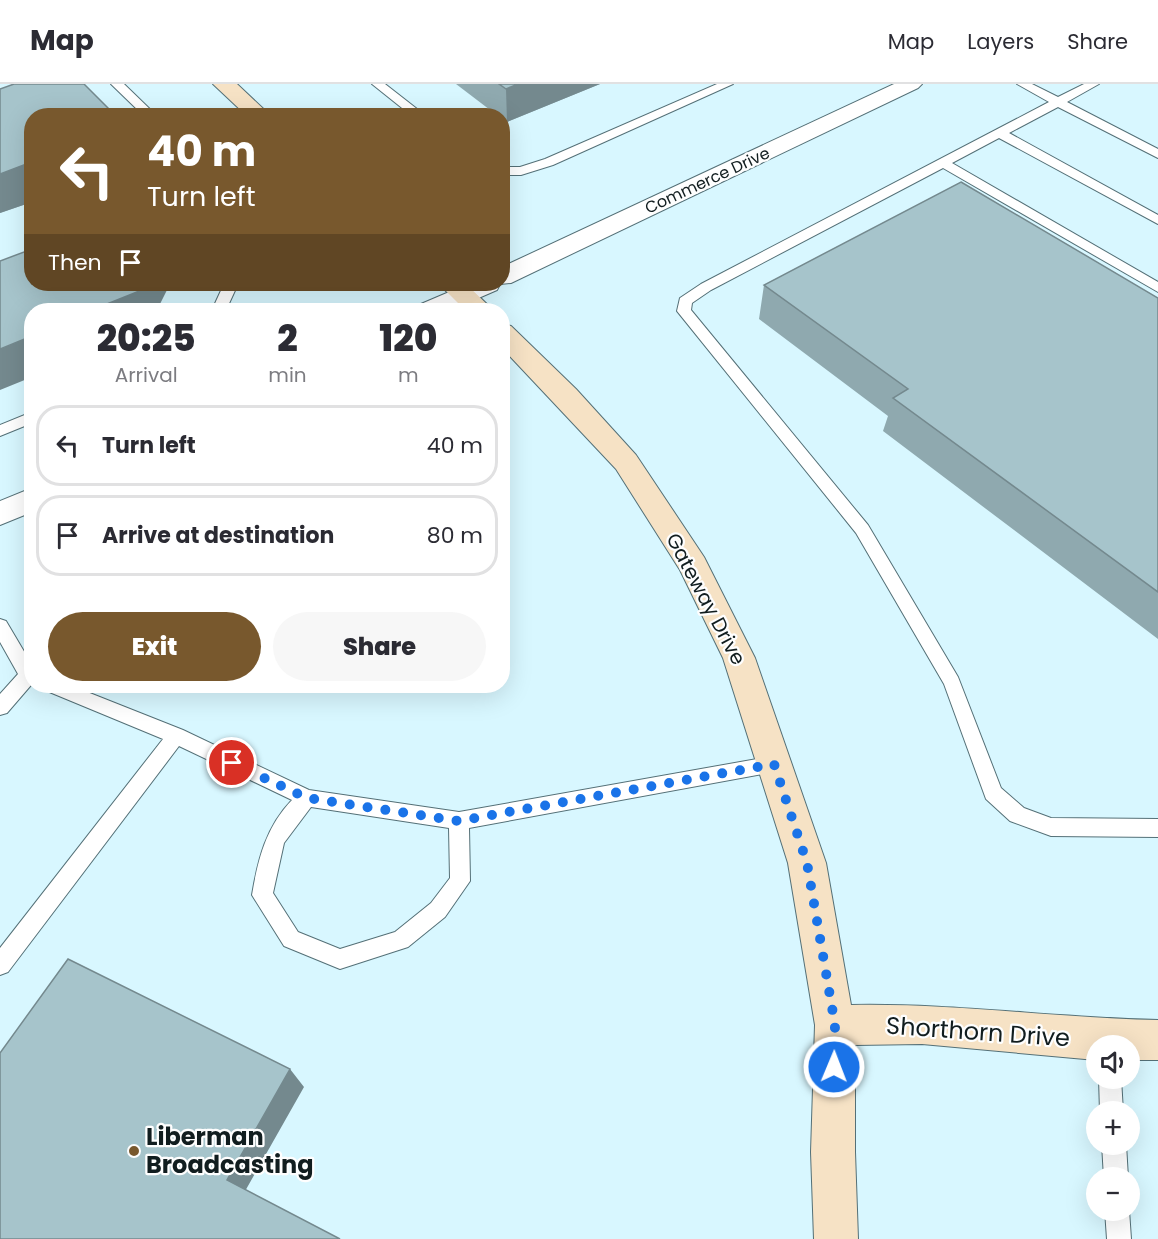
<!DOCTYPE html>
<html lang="en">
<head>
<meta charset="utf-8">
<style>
  body { margin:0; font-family:Poppins,sans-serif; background:#f7f7f7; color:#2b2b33; height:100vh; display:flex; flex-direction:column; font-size:22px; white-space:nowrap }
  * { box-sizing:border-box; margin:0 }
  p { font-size:20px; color:#7c7c81 }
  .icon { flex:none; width:33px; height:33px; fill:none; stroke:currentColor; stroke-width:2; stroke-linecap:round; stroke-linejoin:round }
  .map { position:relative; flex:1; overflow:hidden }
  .sheet { position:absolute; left:24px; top:219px; width:486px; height:390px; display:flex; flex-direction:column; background:#fff; border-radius:24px; box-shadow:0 6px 24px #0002 }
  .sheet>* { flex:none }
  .banner { position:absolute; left:24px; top:24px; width:486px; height:183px; border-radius:24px; box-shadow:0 6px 24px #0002; background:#78582d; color:#fff; overflow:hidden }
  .tools { position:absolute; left:1086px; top:951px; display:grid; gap:12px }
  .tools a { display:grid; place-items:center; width:54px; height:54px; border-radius:50%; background:#fff; box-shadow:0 6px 24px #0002; font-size:30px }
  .pin { position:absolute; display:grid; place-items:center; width:51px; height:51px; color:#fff; margin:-26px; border:3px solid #fff; border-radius:50%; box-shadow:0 2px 6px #0007 }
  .me { position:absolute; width:66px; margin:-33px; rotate:1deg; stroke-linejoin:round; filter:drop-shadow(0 0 4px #0008) }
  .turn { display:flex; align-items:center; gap:21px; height:126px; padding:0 24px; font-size:27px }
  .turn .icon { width:78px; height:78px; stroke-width:2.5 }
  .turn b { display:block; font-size:42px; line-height:51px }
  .then { display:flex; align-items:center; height:57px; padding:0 24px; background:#0003; gap:12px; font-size:22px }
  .eta { display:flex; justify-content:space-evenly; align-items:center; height:102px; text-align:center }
  .eta b { font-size:36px; font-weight:800; line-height:42px }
  .button { display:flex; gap:12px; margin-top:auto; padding:12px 24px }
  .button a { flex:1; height:69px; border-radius:36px; background:#78582d; color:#fff; font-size:24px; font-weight:800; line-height:69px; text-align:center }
  .button a+a { background:#f7f7f7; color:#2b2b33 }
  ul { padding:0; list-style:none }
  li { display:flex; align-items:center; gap:18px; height:81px; margin:0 12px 9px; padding:0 12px; border:3px solid #e1e1e2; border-radius:24px }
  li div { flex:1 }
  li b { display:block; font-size:22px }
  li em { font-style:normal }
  header { display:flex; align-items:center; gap:36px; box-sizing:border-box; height:84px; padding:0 30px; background:#fff; border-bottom:2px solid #e1e1e2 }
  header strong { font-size:28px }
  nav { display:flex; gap:33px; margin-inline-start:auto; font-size:21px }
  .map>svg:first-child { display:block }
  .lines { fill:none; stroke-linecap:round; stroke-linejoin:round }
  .lane-casing { stroke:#547077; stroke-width:2 }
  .street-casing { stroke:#547077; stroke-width:2 }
  .secondary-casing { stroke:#547077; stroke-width:2 }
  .lane { fill:#fff; fill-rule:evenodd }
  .street { fill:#fff; fill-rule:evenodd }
  .secondary { fill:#f6e2c5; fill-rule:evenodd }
  .wall { fill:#8fa9af }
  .shaded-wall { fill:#74898e }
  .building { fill:#a6c4cb; stroke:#74898e; stroke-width:1.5 }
  .route { stroke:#1a73e8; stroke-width:10; stroke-dasharray:0 18 }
  .poi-dot { fill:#78582d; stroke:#fefefe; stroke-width:2 }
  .labels { text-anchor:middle; stroke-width:4.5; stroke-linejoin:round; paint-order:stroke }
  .far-street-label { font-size:16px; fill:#111d1f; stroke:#fefefe }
  .street-label { font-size:20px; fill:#111d1f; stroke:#fefefe }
  .near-street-label { font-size:24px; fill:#111d1f; stroke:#fefefe }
  .near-poi-label { font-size:24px; font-weight:bold; fill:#111d1f; stroke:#fefefe; text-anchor:start }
</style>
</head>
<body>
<header>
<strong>Map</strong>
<nav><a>Map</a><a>Layers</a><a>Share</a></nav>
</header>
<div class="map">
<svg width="1158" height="1155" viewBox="0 0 1158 1155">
  <rect width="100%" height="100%" fill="#d8f7ff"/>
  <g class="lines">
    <!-- lane casing -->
    <g class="lane-casing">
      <path id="lane" d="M 111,0 L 124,0 L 157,32 L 144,32 Z
        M 372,0 L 385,0 L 426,32 L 412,32 Z
        M 717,0 L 733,0 L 553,81 L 521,91 L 502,91 L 502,83 L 520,83 L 545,75 Z
        M 1017,0 L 1032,0 L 1058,13 L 1084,0 L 1099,0 L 1067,18 L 1158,65 L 1158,74 L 1058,23 L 1009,49 L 1158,131 L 1158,140 L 999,54 L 952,79 L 1158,198 L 1158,208 L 943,84 L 711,206 L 692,219 L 691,226 L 868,441 L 958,593 L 1001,704 L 1024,724 L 1051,734 L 1158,735 L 1158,753 L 1051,752 L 1010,737 L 986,715 L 944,600 L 856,449 L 677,227 L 680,214 L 701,200 L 1049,18 Z
        M 224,200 L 238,200 L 226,226 L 212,226 Z
        M 32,328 L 32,339 L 0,352 L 0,341 Z
        M 0,535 L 6,537 L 32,581 L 32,600 L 7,629 L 0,631 L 0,610 L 18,590 L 0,558 Z
        M 44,602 L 72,602 L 183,646 L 309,706 L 459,728 L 774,672 L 781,674 L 784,680 L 781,686 L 774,688 L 469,744 L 470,797 L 445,833 L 408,863 L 340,885 L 284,862 L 252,811 C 258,775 266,743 292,716 L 179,662 L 8,888 L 0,891 L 0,864 L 163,655 L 47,607 ZM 311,723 L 449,744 L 450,794 L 431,819 L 395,848 L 340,865 L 298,848 L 273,809 L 284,759 Z
        M 1099,994 L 1121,994 L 1123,1028 L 1100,1028 Z
        M 1102,1060 L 1126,1060 L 1128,1094 L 1104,1094 Z
        M 1105,1126 L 1129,1126 L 1131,1155 L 1107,1155 Z"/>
    </g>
    <!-- street casing -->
    <g class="street-casing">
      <path id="street" d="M 894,0 L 922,0 L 918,4 L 511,199 L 500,200 L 497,206 L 451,226 L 417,226 L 421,220 L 468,200 L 502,200 L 502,183 Z
        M 32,404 L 32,428 L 0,441 L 0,417 Z"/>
    </g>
    <!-- secondary casing -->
    <g class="secondary-casing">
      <path id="secondary" d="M 213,0 L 237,0 L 271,32 L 247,32 Z
        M 439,200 L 466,200 L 493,226 L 465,226 Z
        M 502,240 L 511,242 L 576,305 L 636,371 L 704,473 L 755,574 L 826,779 L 851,921 C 954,919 1055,934 1158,936 L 1158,976 L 1130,976 L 1130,962 L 1096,962 L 1096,976 L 922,960 L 855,961 L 855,1068 L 858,1155 L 814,1155 L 811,1068 L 815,941 L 788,779 L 723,574 L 680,486 L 616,385 L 502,264 Z"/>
    </g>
    <!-- lane -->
    <use href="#lane" class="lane"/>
    <!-- street -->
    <use href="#street" class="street"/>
    <!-- secondary -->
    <use href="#secondary" class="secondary"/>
  </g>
  <!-- wall -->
  <path class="wall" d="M 456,0 L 600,0 L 507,38 L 502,35 L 502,32 L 498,32 Z
    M 0,5 L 32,32 L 32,118 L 0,129 Z
    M 764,201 L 1158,214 L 1158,555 L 883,347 L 888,332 L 759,235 Z"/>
  <!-- shaded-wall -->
  <path class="shaded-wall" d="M 518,0 L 600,0 L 507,38 L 506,5 Z
    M 26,80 L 32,93 L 32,118 L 0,129 L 0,90 Z
    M 141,200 L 170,200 L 157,226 L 92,226 Z
    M 32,252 L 32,293 L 0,306 L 0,265 Z
    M 290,985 L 304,1003 L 244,1109 L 227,1096 Z"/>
  <!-- building -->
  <path class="building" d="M 14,0 L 84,0 L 116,32 L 32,32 L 32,86 L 26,80 L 0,90 L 0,5 Z
    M 499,0 L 518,0 L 506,5 Z
    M 961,98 L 1158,214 L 1158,508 L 893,314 L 908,305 L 764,201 Z
    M 32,165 L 32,200 L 141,200 L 137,208 L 92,226 L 32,226 L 32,252 L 0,265 L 0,177 Z
    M 68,875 L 290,985 L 227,1096 L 340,1155 L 0,1155 L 0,969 Z"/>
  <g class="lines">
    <!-- route -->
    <path class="route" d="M 232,679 L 307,714 L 459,737 L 774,680 L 807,779 L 835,941 L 834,983"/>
  </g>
  <!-- markers -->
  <circle class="poi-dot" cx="134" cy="1067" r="6"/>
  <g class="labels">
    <!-- far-street labels -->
    <g class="far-street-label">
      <text transform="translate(707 96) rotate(-25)" y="6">Commerce Drive</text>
    </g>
    <!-- street labels -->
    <g class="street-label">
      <text transform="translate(706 515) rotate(62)" y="7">Gateway Drive</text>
    </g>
    <!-- near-street labels -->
    <g class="near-street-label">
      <text transform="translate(978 948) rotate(4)" y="8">Shorthorn Drive</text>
    </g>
    <!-- near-poi labels -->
    <g class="near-poi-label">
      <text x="146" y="1061">Liberman<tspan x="146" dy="28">Broadcasting</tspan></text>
    </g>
  </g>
</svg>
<div class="tools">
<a><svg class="icon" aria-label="sound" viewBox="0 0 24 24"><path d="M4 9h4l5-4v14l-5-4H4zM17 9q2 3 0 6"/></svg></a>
<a>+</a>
<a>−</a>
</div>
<div class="pin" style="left:232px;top:679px;background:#d93025"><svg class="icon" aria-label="arrive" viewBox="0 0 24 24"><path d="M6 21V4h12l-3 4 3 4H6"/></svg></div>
<svg class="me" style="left:834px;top:983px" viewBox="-20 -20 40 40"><circle r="17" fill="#1a73e8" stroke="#fff" stroke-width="3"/><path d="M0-11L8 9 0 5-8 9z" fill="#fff"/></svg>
<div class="banner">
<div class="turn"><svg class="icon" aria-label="left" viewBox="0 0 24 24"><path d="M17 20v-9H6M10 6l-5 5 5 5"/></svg><div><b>40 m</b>Turn left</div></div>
<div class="then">Then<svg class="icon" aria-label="arrive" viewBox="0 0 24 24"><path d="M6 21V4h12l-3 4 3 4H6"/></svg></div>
</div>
<section class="sheet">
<div class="eta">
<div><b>20:25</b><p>Arrival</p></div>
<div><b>2</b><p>min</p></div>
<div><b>120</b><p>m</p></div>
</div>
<ul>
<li><svg class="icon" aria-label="left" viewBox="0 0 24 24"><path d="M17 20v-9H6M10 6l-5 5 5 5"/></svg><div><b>Turn left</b></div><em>40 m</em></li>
<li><svg class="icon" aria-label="arrive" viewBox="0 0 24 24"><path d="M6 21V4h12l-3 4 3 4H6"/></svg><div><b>Arrive at destination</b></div><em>80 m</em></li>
</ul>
<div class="button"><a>Exit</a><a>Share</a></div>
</section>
</div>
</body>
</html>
